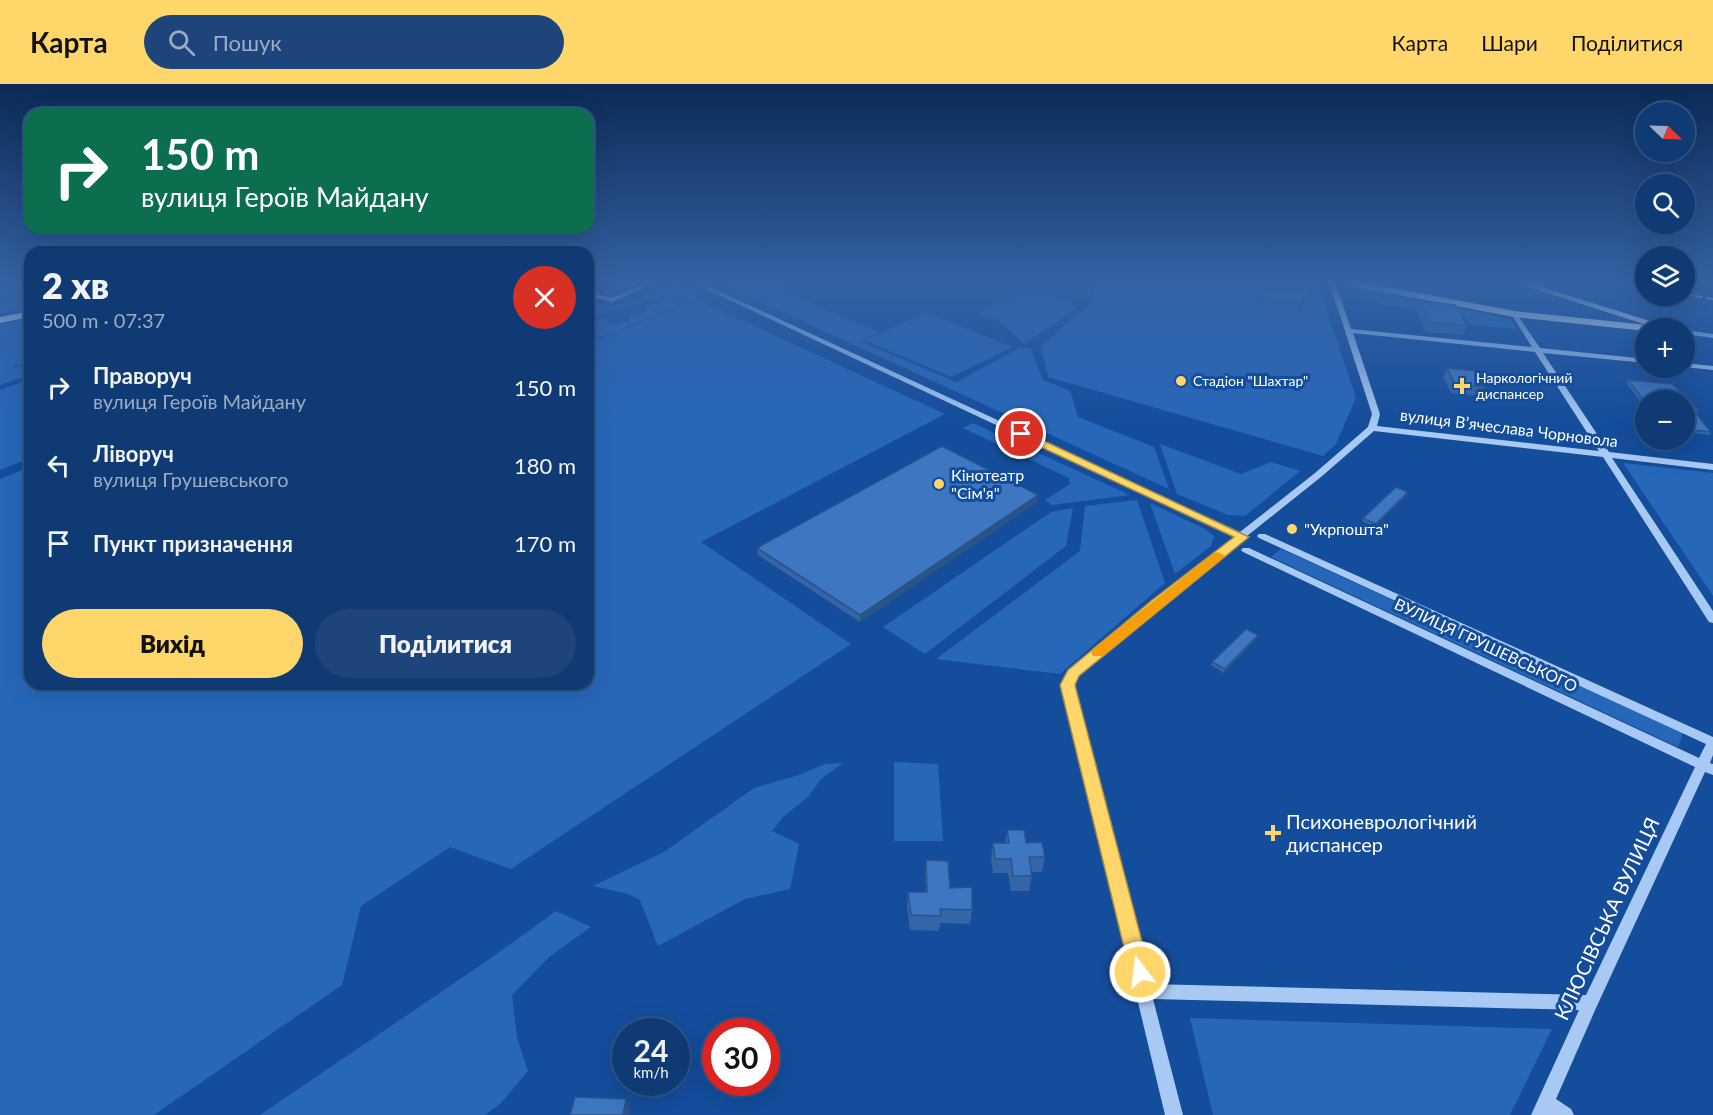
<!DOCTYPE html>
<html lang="uk">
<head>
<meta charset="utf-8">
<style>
  body { margin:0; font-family:Lato,sans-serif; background:#1d457c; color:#f1f3f6; height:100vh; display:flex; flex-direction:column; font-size:22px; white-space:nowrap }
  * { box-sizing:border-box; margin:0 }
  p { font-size:20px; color:#9badc5 }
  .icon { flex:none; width:33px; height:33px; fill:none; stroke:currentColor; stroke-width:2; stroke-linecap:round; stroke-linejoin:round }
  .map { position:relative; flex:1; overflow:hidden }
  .sheet { position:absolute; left:24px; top:162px; width:570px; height:444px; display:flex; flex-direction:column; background:#0f3a74; border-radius:18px; box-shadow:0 6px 24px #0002,0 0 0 2px #2f5486 }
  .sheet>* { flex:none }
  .guide { position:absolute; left:24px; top:24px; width:570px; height:126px; border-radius:18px; box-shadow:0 6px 24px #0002,0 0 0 2px #2f5486; background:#0b6e4f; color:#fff; overflow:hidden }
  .needle { width:39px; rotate:113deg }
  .fabs { position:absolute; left:1635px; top:18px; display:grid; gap:12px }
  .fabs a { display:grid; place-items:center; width:60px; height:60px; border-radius:50%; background:#0f3a74; box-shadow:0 6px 24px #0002,0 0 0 2px #2f5486; font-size:30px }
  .speed { position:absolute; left:612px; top:934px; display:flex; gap:12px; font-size:30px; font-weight:700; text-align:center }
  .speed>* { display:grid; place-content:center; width:78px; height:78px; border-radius:50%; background:#0f3a74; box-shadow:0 6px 24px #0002,0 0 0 2px #2f5486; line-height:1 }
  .speed small { font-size:15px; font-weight:400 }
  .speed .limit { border:9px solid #d22; background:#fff; color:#111 }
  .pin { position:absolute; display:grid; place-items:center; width:51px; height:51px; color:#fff; margin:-26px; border:3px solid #fff; border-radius:50%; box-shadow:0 2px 6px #0007 }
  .me { position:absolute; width:66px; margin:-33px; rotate:345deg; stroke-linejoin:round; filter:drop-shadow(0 0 4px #0008) }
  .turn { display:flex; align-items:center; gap:21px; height:126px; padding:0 18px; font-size:27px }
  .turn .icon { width:78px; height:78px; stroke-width:2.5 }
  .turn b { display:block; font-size:42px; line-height:51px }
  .round { display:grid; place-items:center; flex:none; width:63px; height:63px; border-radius:32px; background:#1d457c }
  .head { display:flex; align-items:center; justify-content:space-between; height:102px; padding:0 18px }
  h1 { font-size:36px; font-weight:800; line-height:45px }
  .action { display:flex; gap:12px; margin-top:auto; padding:12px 18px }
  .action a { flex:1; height:69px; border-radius:36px; background:#ffd66a; color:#111; font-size:24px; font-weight:800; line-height:69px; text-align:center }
  .action a+a { background:#1d457c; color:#f1f3f6 }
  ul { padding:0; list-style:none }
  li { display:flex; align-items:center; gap:18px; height:78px; padding:0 18px }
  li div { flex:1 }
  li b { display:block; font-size:22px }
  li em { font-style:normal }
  header { display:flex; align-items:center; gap:36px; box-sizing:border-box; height:84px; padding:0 30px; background:#ffd66a; color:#111 }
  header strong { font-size:28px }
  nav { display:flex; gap:33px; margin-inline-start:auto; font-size:21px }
  .search { width:420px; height:54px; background:#1d457c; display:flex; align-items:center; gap:15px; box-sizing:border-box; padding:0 21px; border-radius:33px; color:#9badc5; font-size:22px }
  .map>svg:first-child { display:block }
  .green { fill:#2767b9 }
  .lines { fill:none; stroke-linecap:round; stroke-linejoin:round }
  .minor { fill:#a8c9f3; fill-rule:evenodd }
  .major { fill:#f4f8ff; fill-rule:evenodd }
  .rail { stroke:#fff; stroke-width:2; stroke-dasharray:8 3; stroke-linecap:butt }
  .wall { fill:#3466a7 }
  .shaded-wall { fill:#2b5388 }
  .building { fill:#3d77c2; stroke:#2b5388; stroke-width:1.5 }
  .route { fill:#ffd66a; stroke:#a68b45; stroke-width:1.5 }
  .slow { fill:#f59e0b }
  .poi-dot { fill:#ffd66a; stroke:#144d9b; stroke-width:2 }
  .labels { text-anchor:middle; stroke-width:6; stroke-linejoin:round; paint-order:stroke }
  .far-poi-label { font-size:14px; fill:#fff; stroke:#144d9b; text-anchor:start }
  .street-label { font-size:16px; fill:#fff; stroke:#144d9b }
  .poi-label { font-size:16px; fill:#fff; stroke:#144d9b; text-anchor:start }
  .near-poi-label { font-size:20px; fill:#fff; stroke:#144d9b; text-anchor:start }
  .near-street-label { font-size:20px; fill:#fff; stroke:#144d9b }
</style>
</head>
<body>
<header>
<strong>Карта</strong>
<div class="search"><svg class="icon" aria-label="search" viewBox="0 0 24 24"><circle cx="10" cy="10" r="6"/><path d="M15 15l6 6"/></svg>Пошук</div>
<nav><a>Карта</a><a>Шари</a><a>Поділитися</a></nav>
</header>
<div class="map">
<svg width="1713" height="1031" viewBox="0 0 1713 1031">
  <rect width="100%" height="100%" fill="#144d9b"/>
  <!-- green -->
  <path class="green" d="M 0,198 L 30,198 L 30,224 L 0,230 Z
    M 716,198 L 793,198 L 781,207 L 879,248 L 860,257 L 956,298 L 1020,264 L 1030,264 L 1043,296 L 1070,307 L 1078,333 L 1154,363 L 1169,405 Z
    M 1093,198 L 1318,199 L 1356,314 L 1336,360 L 1323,372 L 1048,293 L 1041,262 L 1094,217 Z
    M 678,201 L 685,204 L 659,214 L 588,233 L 588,220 L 593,217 L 613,223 Z
    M 1347,201 L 1510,235 L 1516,245 L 1470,241 L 1463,230 L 1382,221 Z
    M 691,207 L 701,213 L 601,253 L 588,254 L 588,237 L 602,234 L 614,240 L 630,237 L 628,232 L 647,228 L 644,223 Z
    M 1015,210 L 1071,218 L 1075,225 L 1024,260 L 1000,237 L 978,229 Z
    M 698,216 L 945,330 L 701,458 L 851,560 L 511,785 L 450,763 L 361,822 L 342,901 L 154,1031 L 0,1031 L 0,395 L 30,383 L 30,600 L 588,600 L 588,255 L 601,254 Z
    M 926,229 L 1013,263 L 951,293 L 864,256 Z
    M 30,234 L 30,276 L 7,286 L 30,278 L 30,290 L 0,301 L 0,240 Z
    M 30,295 L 30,374 L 0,386 L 0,306 Z
    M 973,339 L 1130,411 L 1052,421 L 1045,416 L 1070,400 L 1069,394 L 963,344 Z
    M 1160,360 L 1241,390 L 1271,378 L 1300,387 L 1245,432 L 1228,431 L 1177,410 Z
    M 1623,379 L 1713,389 L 1713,512 Z
    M 1137,416 L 1165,499 L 1060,590 L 936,575 L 1080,467 L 1085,422 Z
    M 1150,419 L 1205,445 L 1214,452 L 1211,462 L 1175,490 Z
    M 1073,424 L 1066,462 L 925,570 L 883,543 L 1051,428 Z
    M 1281,465 L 1683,649 L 1678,663 L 1271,473 Z
    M 894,678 L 938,680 L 943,757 L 894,757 Z
    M 843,679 L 821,695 L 808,713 L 783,733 L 772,747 L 799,760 L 790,805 L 745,815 L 658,862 L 640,816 L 628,810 L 593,802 L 664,768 L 754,704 L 799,691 L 825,680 Z
    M 556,827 L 591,843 L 549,873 L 512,911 L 517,954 L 528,987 L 501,1019 L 485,1031 L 260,1031 L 491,874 Z
    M 1190,934 L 1552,945 L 1510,1031 L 1213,1031 Z"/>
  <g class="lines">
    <!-- minor -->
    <path class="minor" d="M 649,198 L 657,198 L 612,218 L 588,212 L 588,208 L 611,214 Z
      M 691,198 L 699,198 L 1240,448 L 1315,389 L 1368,343 L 1372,330 L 1329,198 L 1335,198 L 1351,245 L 1532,263 L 1511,230 L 1514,228 L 1516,229 L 1540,264 L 1646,275 L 1646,279 L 1543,269 L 1609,368 L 1713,380 L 1713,386 L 1612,374 L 1713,527 L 1713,539 L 1709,538 L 1603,373 L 1374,347 L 1321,393 L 1247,452 L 1246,455 L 1243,456 L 1078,591 L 1074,601 L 1149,900 L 1586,911 L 1695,683 L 1243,468 L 1241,466 L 1243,464 L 1249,464 L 1699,674 L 1706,660 L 1259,454 L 1257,452 L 1259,450 L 1265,450 L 1713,653 L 1713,671 L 1710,679 L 1713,680 L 1713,691 L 1705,688 L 1596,924 L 1556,1015 L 1571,1025 L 1574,1031 L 1531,1031 L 1579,926 L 1153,915 L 1183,1031 L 1165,1031 L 1062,601 L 1069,586 L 1235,453 ZM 1353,249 L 1535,268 L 1599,367 L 1377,342 L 1380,330 Z
      M 1684,246 L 1713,250 L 1713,254 L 1684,250 Z
      M 1684,279 L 1713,282 L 1713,286 L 1684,283 Z"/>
    <!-- major -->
    <path class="major" d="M 1343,198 L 1361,198 L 1514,227 L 1647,241 L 1512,198 L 1526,198 L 1672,244 L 1651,242 L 1652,244 L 1646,244 L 1646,247 L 1514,233 L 1347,201 Z
      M 30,227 L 30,233 L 0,239 L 0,233 Z"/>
    <!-- rail -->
    <path class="rail" d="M 1624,198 L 1646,202
      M 1684,210 L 1713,215"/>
  </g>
  <!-- wall -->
  <path class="wall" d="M 588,198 L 643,198 L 611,212 L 588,206 Z
    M 1274,198 L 1317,198 L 1315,205 L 1297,233 L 1259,225 L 1263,214 Z
    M 1421,217 L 1467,242 L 1463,251 L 1426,248 L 1417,226 Z
    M 1447,284 L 1485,303 L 1481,312 L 1451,309 L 1443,293 Z
    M 1628,296 L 1672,300 L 1699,327 L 1697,330 L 1711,348 L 1709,351 L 1684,348 L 1684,316 L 1646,316 L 1646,325 L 1626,299 Z
    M 1038,411 L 1037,418 L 860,538 L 758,471 L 757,464 Z
    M 1407,411 L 1374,443 L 1362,437 L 1363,434 Z
    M 1258,551 L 1256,555 L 1224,589 L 1211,581 L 1212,578 Z
    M 1007,746 L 1026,759 L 1045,773 L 1042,788 L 1031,788 L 1032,792 L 1029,807 L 1011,807 L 1008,789 L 993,789 L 991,774 L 993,759 L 1005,759 Z
    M 926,776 L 950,804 L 972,826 L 970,840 L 940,839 L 939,847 L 910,846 L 907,822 L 908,808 L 926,808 L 925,791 Z"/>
  <!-- shaded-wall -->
  <path class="shaded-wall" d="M 617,198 L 643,198 L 611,212 L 609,201 Z
    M 1315,198 L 1317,198 L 1315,205 L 1297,233 L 1300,221 Z
    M 1408,408 L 1407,411 L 1374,443 L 1376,440 Z
    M 1038,411 L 1037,418 L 860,538 L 860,531 Z
    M 1258,551 L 1256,555 L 1224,589 L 1225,585 Z
    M 626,1015 L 631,1028 L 630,1031 L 623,1031 Z"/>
  <!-- building -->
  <path class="building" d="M 595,198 L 617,198 L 609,201 Z
    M 1274,198 L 1315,198 L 1300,221 L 1263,214 Z
    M 1421,217 L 1455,221 L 1467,242 L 1430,238 Z
    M 1447,284 L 1477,287 L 1485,303 L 1455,300 Z
    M 1628,296 L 1672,300 L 1699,327 L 1694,327 L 1711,348 L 1684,345 L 1684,316 L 1646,316 L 1646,319 Z
    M 942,362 L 1038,411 L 860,531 L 757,464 Z
    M 1396,403 L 1408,408 L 1376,440 L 1363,434 Z
    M 1246,545 L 1258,551 L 1225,585 L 1212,578 Z
    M 1007,746 L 1024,746 L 1026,759 L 1042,758 L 1045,773 L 1029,773 L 1032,792 L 1013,792 L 1011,775 L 995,775 L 993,759 L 1009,759 Z
    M 926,776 L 948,777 L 950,804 L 972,803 L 972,826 L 940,825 L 941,832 L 911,831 L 908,808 L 927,808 Z
    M 575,1013 L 626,1015 L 623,1031 L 570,1031 Z"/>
  <!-- sky -->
  <linearGradient id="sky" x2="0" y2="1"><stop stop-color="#0b2a55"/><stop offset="0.58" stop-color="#3462a4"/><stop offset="1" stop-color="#3462a4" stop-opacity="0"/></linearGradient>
  <rect width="1713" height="342" fill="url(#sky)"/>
  <!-- route -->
  <path class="route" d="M 1021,346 L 1249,453 L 1079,592 L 1075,601 L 1150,888 L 1147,895 L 1140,898 L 1132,895 L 1130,888 L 1060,601 L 1068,586 L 1151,517 L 1234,453 L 1017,352 L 1017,347 Z"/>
  <!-- slow -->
  <path class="slow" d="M 1218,468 L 1225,472 L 1223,474 L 1103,572 L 1093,572 L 1091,568 L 1093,565 L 1214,469 Z"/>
  <!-- markers -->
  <g class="poi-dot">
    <circle cx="1181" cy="297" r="6"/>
    <path d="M1459 293h6v6h6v6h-6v6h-6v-6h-6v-6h6z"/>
    <circle cx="939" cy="400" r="6"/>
    <circle cx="1292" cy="445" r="6"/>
    <path d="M1270 740h6v6h6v6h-6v6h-6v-6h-6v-6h6z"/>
  </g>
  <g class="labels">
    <!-- far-poi labels -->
    <g class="far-poi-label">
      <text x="1476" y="299">Наркологічний<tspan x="1476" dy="16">диспансер</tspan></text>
      <text x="1193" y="302">Стадіон "Шахтар"</text>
    </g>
    <!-- street labels -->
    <g class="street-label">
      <text transform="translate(1509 344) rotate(7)" y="6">вулиця Вʼячеслава Чорновола</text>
      <text transform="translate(1486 561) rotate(25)" y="6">ВУЛИЦЯ ГРУШЕВСЬКОГО</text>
    </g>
    <!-- poi labels -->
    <g class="poi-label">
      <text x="951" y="397">Кінотеатр<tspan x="951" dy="18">"Сім'я"</tspan></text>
      <text x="1304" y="451">"Укрпошта"</text>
    </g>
    <!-- near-poi labels -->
    <g class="near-poi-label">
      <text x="1286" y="745">Психоневрологічний<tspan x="1286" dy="23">диспансер</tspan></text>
    </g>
    <!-- near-street labels -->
    <g class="near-street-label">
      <text transform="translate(1607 835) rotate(-65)" y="7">КЛЮСІВСЬКА ВУЛИЦЯ</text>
    </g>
  </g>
</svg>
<div class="fabs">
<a><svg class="needle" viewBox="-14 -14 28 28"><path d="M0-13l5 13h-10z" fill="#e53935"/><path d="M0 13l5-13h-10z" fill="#9badc5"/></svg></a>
<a><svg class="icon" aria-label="search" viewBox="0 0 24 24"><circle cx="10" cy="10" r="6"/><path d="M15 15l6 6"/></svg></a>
<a><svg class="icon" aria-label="layers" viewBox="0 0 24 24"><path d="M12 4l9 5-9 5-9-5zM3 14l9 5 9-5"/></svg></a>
<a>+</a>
<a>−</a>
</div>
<div class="speed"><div>24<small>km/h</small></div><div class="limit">30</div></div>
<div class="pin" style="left:1021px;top:350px;background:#d93025"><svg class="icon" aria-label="arrive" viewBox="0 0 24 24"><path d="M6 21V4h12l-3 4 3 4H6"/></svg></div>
<svg class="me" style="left:1140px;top:888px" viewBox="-20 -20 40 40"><circle r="17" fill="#ffd66a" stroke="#fff" stroke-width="3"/><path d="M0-11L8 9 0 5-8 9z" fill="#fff"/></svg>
<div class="guide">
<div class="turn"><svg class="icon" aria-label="right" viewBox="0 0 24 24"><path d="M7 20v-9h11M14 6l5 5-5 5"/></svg><div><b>150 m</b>вулиця Героїв Майдану</div></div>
</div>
<section class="sheet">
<div class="head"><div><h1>2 хв</h1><p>500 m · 07:37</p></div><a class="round" style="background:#d93025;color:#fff"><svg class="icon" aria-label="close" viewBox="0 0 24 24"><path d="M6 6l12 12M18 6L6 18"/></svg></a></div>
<ul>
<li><svg class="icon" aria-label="right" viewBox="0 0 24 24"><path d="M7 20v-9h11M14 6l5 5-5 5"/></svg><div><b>Праворуч</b><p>вулиця Героїв Майдану</p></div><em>150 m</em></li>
<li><svg class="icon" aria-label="left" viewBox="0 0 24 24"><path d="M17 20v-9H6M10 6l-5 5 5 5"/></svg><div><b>Ліворуч</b><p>вулиця Грушевського</p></div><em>180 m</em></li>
<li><svg class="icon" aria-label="arrive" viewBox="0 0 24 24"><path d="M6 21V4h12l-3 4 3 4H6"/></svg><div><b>Пункт призначення</b></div><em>170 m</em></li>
</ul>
<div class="action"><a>Вихід</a><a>Поділитися</a></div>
</section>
</div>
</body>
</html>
